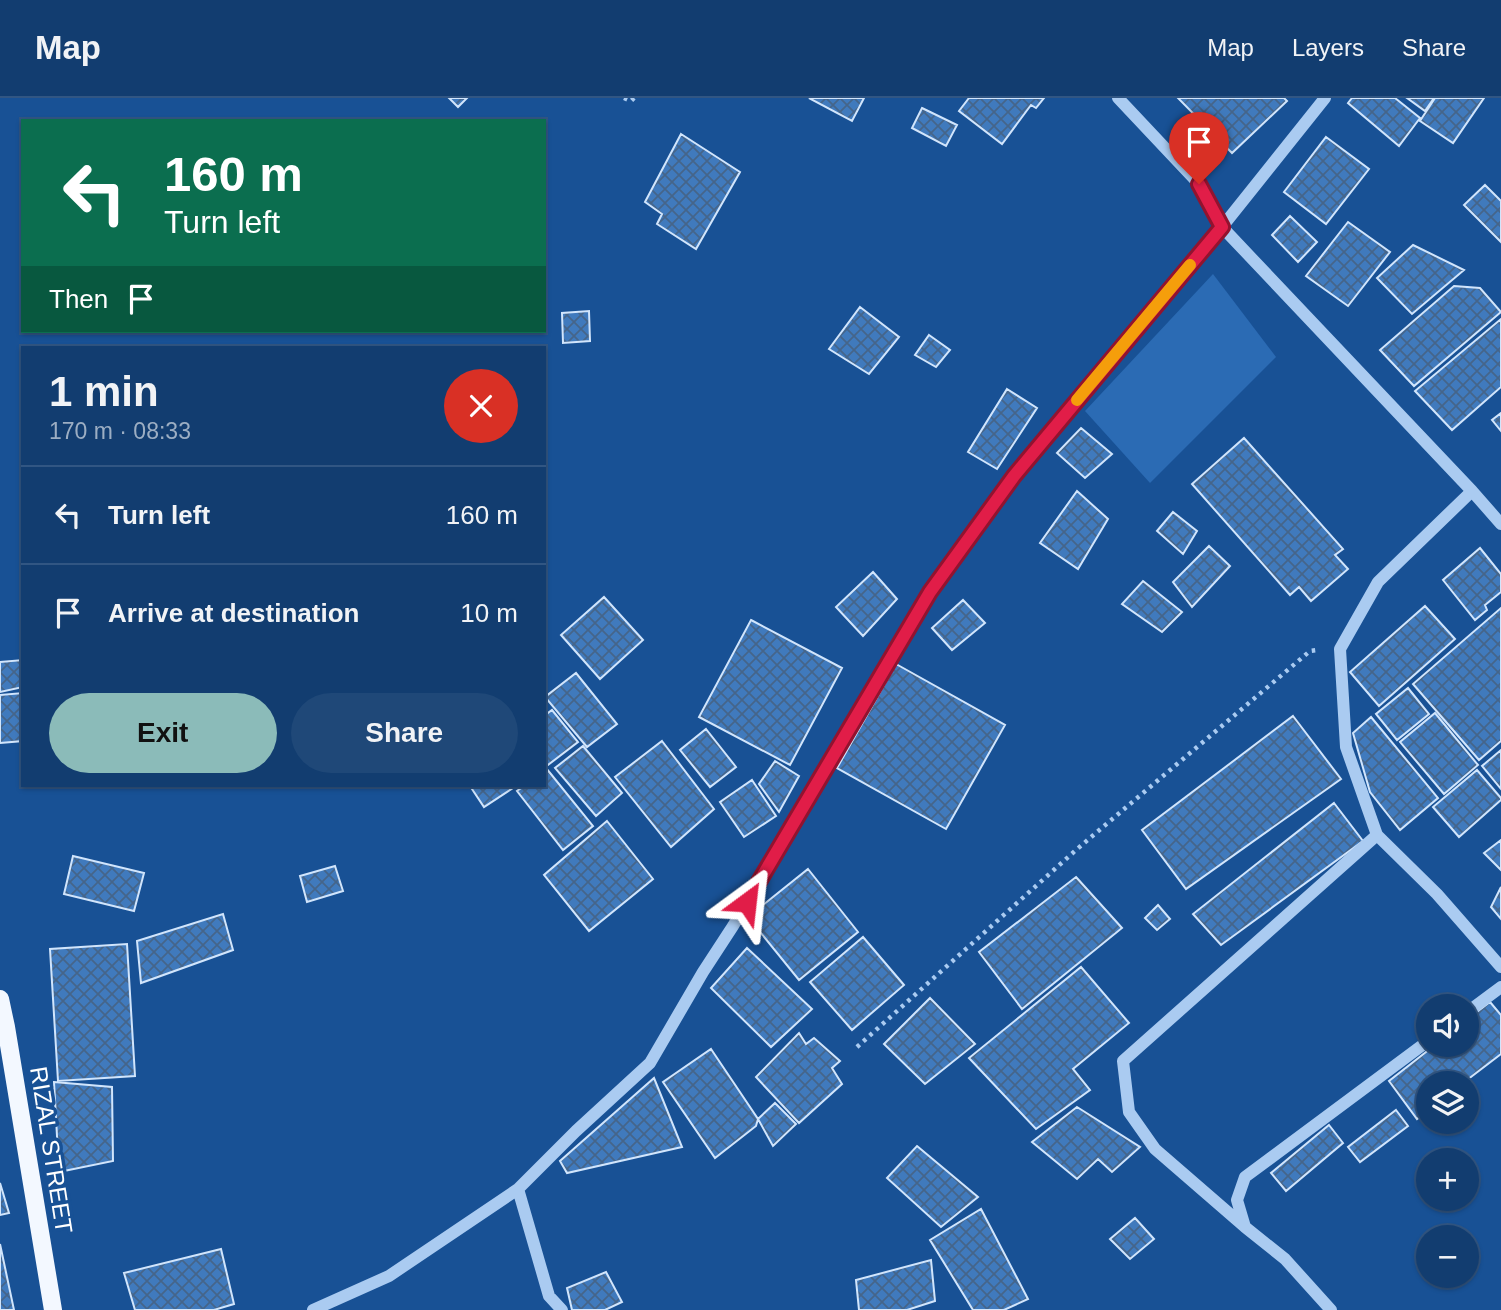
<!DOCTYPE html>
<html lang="en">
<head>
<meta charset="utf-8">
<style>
  body { margin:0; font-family:Arial,sans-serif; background:#1f4878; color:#f1f3f6; height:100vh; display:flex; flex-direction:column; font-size:26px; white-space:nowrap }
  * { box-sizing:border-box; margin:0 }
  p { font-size:23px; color:#9caec3 }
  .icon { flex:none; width:38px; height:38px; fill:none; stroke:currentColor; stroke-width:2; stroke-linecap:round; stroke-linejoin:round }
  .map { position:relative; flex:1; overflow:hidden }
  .details { position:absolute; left:21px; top:248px; width:525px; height:441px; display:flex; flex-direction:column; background:#123d70; border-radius:0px; box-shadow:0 2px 5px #0004,0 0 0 2px #315683 }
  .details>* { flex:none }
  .top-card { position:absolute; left:21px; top:21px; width:525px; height:214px; border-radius:0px; box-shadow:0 2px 5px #0004,0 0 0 2px #315683; background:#0b6e4f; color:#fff; overflow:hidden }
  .buttons { position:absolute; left:1416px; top:896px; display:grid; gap:14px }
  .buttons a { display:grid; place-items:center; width:63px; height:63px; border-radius:50%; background:#123d70; box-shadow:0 2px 5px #0004,0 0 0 2px #315683; font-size:35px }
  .pin { position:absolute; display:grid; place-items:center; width:60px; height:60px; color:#fff; margin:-72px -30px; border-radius:50% 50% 50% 0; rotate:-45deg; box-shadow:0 0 7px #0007 }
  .pin .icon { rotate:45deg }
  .me { position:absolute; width:77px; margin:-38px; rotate:30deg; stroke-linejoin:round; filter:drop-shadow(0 0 5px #0008) }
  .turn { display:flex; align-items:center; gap:24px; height:147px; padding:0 28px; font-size:32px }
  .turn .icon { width:91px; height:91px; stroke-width:2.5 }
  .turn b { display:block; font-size:49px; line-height:60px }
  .then { display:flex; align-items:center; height:66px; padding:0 28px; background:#0003; gap:14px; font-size:26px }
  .round { display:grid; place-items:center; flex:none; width:74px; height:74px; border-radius:37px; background:#1f4878 }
  .headline { display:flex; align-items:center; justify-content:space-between; height:119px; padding:0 28px }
  h1 { font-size:42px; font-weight:700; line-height:52px }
  .action { display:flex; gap:14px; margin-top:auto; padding:14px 28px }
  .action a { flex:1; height:80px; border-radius:42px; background:#8bbbb9; color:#111; font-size:28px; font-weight:700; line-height:80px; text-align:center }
  .action a+a { background:#1f4878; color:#f1f3f6 }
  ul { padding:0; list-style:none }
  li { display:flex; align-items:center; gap:21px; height:98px; padding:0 28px; border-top:2px solid #315683 }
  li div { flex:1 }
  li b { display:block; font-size:26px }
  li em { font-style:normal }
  header { display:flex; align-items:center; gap:42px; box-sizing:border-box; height:98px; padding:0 35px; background:#123d70; border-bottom:2px solid #315683 }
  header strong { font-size:33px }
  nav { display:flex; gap:38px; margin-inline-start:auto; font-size:24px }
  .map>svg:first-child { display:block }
  .pitch { fill:#2b6bb4 }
  .building { fill:url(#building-cross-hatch); stroke:#d1e5fc; stroke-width:2 }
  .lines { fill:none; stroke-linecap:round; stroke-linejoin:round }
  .path { stroke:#aacbf1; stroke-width:4.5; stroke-dasharray:3.5 5; stroke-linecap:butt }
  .minor { stroke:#aacbf1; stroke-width:12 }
  .major { stroke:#f3f8ff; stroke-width:18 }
  .route-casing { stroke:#92132f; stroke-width:18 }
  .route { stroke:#e11d48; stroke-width:12 }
  .slow { stroke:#f59e0b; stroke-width:12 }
  .labels { text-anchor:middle; stroke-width:7; stroke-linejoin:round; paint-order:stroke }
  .street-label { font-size:24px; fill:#fff; stroke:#185195 }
</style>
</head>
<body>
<header>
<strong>Map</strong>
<nav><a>Map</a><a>Layers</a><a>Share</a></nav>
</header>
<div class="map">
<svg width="1501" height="1212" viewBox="0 0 1501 1212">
  <defs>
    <pattern id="building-cross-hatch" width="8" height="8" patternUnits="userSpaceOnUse" patternTransform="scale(1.75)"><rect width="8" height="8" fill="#407abd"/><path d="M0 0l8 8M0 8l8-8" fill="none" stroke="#45658a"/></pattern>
  </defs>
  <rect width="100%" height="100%" fill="#185195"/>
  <!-- pitch -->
  <path class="pitch" d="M 1213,176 L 1276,259 L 1150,385 L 1085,313 Z"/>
  <!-- building -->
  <path class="building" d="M 449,0 L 467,0 L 458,9 Z
    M 809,0 L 864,0 L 852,23 Z
    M 969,0 L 1044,0 L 1036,10 L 1031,7 L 1002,46 L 959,13 Z
    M 1178,0 L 1284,0 L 1287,3 L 1232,55 Z
    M 1352,0 L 1395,0 L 1420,20 L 1399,48 L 1348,5 Z
    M 1407,0 L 1434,0 L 1425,13 Z
    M 1435,0 L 1484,0 L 1453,45 L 1420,23 Z
    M 922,10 L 957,27 L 946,48 L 912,30 Z
    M 681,36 L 740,74 L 696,151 L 657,126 L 662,116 L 645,104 Z
    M 1326,39 L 1369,71 L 1326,126 L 1284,94 Z
    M 1485,87 L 1501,103 L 1501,144 L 1464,107 Z
    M 1290,118 L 1317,144 L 1298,164 L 1272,137 Z
    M 1348,124 L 1390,154 L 1348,208 L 1306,178 Z
    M 1413,147 L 1464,172 L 1412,216 L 1377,180 Z
    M 1454,188 L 1480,190 L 1501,214 L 1414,288 L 1380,252 Z
    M 860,209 L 899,239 L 869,276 L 829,251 Z
    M 589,213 L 590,243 L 563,245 L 562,215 Z
    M 1501,221 L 1501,289 L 1452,332 L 1415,293 Z
    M 929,237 L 950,252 L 936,269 L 915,257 Z
    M 1007,291 L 1037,310 L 997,371 L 968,354 Z
    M 1501,315 L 1501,333 L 1492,322 Z
    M 1081,330 L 1112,356 L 1085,380 L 1057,355 Z
    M 1244,340 L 1343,451 L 1335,457 L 1348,471 L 1311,503 L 1299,489 L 1290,497 L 1192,386 Z
    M 1077,393 L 1108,421 L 1078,471 L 1040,445 Z
    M 1173,414 L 1197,433 L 1183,456 L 1157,433 Z
    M 1209,448 L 1230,468 L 1192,509 L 1173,484 Z
    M 1480,450 L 1501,476 L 1501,494 L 1485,507 L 1487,512 L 1475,522 L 1443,482 Z
    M 873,474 L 897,501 L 863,538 L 836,509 Z
    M 1143,483 L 1182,514 L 1162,534 L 1122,506 Z
    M 604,499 L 643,542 L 600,581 L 561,537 Z
    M 963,502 L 985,525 L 952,552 L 932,530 Z
    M 1425,508 L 1455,541 L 1379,608 L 1350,574 Z
    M 1501,510 L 1501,643 L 1479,662 L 1413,586 Z
    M 751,522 L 842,570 L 790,667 L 699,619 Z
    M 23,562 L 23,589 L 0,594 L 0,564 Z
    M 896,566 L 1005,627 L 946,731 L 837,670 Z
    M 576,575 L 617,626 L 587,649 L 545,599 Z
    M 1408,590 L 1429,616 L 1397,642 L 1376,616 Z
    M 23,595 L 23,643 L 0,645 L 0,597 Z
    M 552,612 L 578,644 L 544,670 L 544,618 Z
    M 1435,615 L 1478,667 L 1444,696 L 1400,644 Z
    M 1293,618 L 1341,681 L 1186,791 L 1142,732 Z
    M 1371,619 L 1438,700 L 1400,732 L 1370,694 L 1353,635 Z
    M 706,631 L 736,669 L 710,689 L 680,652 Z
    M 662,643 L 714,711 L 671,749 L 615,679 Z
    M 583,648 L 622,695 L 596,718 L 555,670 Z
    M 1501,652 L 1501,691 L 1482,668 Z
    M 775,663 L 799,678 L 779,714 L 759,686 Z
    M 546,670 L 593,728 L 563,752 L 517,693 L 524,688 L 544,688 L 544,672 Z
    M 1477,672 L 1501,700 L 1501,702 L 1459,739 L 1433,709 Z
    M 752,682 L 776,718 L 744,739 L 720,704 Z
    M 470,688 L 516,688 L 484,709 Z
    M 1334,705 L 1363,743 L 1221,847 L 1193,816 Z
    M 607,723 L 653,781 L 589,833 L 544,777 Z
    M 1501,742 L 1501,772 L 1484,755 Z
    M 73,758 L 144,775 L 134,813 L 64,796 Z
    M 335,768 L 343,793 L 307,804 L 300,778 Z
    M 808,771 L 858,834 L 799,882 L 748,819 Z
    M 1076,779 L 1122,830 L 1022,911 L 979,854 Z
    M 1501,789 L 1501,821 L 1491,809 Z
    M 1158,807 L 1170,821 L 1157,832 L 1145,820 Z
    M 223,816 L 233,852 L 141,885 L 137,843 Z
    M 863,839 L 904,887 L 852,932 L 810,884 Z
    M 127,846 L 135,978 L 58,983 L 50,851 Z
    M 747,850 L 812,911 L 771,949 L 711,890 Z
    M 1081,869 L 1129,925 L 1073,971 L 1090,992 L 1036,1031 L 969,960 Z
    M 930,900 L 975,946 L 925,986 L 884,946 Z
    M 1490,904 L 1501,917 L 1501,956 L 1463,985 L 1428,985 L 1428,1013 L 1417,1021 L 1389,983 L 1435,947 L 1466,947 L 1466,922 Z
    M 799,935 L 806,946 L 814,940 L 840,963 L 832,970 L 842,986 L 799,1025 L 756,979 Z
    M 711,951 L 758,1021 L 756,1028 L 715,1060 L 663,984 Z
    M 654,980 L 682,1049 L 567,1075 L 560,1063 Z
    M 54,984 L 112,989 L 113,1063 L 59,1074 Z
    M 775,1005 L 796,1026 L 773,1048 L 758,1021 Z
    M 1077,1009 L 1140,1049 L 1112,1074 L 1098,1061 L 1077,1081 L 1032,1044 Z
    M 1396,1012 L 1408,1028 L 1360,1064 L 1348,1049 Z
    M 1329,1027 L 1343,1045 L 1286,1093 L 1271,1075 Z
    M 917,1048 L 978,1099 L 941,1129 L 887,1080 Z
    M 0,1085 L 9,1115 L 0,1117 Z
    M 981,1111 L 1028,1201 L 1004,1212 L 973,1212 L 930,1142 Z
    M 1135,1120 L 1154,1141 L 1130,1161 L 1110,1141 Z
    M 0,1146 L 14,1212 L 0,1212 Z
    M 221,1151 L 234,1206 L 214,1212 L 135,1212 L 124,1175 Z
    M 931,1162 L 935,1203 L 907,1212 L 859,1212 L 856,1182 Z
    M 606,1174 L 622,1204 L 605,1212 L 572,1212 L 567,1190 Z"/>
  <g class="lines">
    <!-- path -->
    <path class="path" d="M 624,0 L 631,3 L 634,0
      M 857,949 L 1076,752 L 1310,553 L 1318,552"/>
    <!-- minor -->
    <path class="minor" d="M 1118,0 L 1199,86 L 1222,129 L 1472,393 L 1501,426
      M 1472,393 L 1378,484 L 1340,551 L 1346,649 L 1377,737 L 1437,796 L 1501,869
      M 1466,915 L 1501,889
      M 518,1091 L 549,1198 L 562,1212
      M 1245,1129 L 1155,1051 L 1129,1014 L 1123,963 L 1377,737
      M 313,1212 L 389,1178 L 518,1091 L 576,1033 L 650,965 L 703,874 L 733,828 L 930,494 L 1014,378 L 1222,129 L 1325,0
      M 1331,1212 L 1285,1161 L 1245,1129 L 1237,1102 L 1245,1079 L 1428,943"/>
    <!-- major -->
    <path class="major" d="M 0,901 L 6,929 L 53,1212"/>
  </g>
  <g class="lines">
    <!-- route casing -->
    <g class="route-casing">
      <path id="route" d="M 747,804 L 930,494 L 1014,378 L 1222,129 L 1199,86"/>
    </g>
    <!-- route -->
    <use href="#route" class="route"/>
    <!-- slow -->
    <path class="slow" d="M 1077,302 L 1190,167"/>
  </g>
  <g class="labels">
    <!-- street labels -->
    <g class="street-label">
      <text transform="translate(51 1052) rotate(81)" y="8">RIZAL STREET</text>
    </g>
  </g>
</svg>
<div class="buttons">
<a><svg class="icon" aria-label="sound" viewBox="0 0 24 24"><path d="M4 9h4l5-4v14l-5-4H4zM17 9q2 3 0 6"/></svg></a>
<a><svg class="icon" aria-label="layers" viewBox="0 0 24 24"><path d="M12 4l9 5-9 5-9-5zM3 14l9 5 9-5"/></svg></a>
<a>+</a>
<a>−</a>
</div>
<div class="pin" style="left:1199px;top:86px;background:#d93025"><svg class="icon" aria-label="arrive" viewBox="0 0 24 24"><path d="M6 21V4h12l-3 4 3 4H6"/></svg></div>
<svg class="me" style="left:747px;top:804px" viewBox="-20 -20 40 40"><path d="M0-17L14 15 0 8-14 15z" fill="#e11d48" stroke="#fff" stroke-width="4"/></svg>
<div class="top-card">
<div class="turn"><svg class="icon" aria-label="left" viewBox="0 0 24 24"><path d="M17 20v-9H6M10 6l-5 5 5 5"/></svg><div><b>160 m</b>Turn left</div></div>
<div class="then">Then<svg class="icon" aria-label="arrive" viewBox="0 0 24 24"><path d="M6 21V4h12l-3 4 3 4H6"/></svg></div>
</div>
<section class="details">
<div class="headline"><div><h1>1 min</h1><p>170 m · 08:33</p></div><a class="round" style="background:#d93025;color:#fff"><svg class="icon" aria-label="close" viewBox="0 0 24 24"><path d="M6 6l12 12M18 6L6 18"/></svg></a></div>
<ul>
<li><svg class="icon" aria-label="left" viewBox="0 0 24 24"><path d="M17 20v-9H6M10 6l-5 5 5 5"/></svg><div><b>Turn left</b></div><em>160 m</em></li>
<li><svg class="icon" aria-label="arrive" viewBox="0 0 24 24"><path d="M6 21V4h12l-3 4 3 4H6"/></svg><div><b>Arrive at destination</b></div><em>10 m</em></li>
</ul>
<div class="action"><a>Exit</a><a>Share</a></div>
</section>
</div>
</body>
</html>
